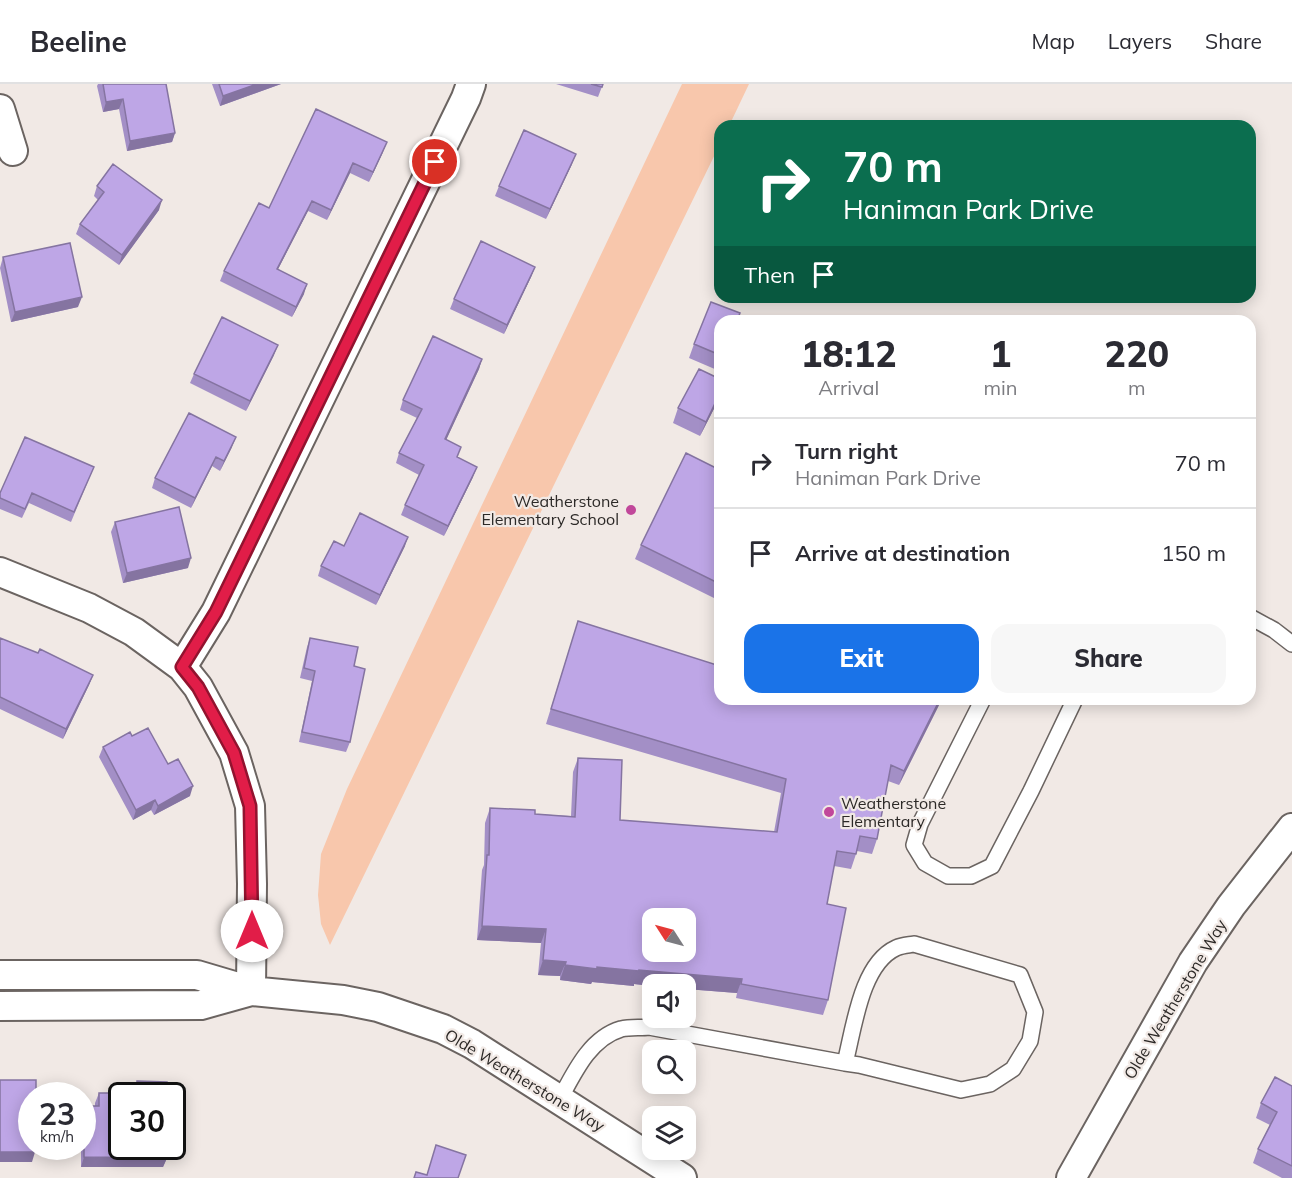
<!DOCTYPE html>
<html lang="en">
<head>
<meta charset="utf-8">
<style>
  body { margin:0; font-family:Mulish,sans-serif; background:#f7f7f7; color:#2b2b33; height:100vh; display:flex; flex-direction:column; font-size:22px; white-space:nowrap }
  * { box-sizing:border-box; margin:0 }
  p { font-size:20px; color:#7c7c81 }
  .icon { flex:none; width:33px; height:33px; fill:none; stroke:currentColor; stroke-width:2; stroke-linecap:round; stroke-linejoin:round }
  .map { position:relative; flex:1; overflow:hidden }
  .sheet { position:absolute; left:714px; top:231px; width:542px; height:390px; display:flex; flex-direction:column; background:#fff; border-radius:18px; box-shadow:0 3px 15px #0003 }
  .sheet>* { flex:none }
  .banner { position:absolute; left:714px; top:36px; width:542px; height:183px; border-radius:18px; box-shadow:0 3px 15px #0003; background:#0b6e4f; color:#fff; overflow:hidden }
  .needle { width:39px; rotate:306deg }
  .fabs { position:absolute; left:642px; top:824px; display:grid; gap:12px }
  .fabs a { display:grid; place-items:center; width:54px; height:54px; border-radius:12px; background:#fff; box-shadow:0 3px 15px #0003; font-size:30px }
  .speed { position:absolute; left:18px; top:998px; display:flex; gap:12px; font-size:30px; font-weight:700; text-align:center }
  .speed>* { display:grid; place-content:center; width:78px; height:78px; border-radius:50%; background:#fff; box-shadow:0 3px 15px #0003; line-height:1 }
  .speed small { font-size:15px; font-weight:400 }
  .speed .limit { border:3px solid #111; border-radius:9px; background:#fff; color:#111 }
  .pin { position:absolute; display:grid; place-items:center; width:51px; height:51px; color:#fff; margin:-26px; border:3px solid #fff; border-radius:50%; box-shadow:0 2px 6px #0007 }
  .me { position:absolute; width:66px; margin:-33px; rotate:0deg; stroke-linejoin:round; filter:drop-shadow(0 0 4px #0008) }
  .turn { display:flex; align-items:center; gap:21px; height:126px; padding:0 30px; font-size:27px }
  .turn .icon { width:78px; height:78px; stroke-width:2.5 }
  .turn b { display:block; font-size:42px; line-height:51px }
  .then { display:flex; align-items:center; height:57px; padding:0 30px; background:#0003; gap:12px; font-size:22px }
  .eta { display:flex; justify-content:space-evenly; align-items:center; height:102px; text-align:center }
  .eta b { font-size:36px; font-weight:800; line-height:42px }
  .button { display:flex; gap:12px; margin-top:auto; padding:12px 30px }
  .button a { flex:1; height:69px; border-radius:18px; background:#1a73e8; color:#fff; font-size:24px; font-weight:800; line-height:69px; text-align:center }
  .button a+a { background:#f7f7f7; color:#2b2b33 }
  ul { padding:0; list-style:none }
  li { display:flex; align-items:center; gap:18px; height:90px; padding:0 30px; border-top:2px solid #e1e1e2 }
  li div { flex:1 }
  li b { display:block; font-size:22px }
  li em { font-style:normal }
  header { display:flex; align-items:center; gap:36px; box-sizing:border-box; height:84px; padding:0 30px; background:#fff; border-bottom:2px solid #e1e1e2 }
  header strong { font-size:28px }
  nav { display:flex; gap:33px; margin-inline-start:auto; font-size:21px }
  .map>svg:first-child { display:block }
  .green { fill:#f8c7ac }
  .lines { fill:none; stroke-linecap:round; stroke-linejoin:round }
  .lane-casing { stroke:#6b6461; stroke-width:18 }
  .street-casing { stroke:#6b6461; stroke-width:32 }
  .lane { stroke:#fff; stroke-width:15 }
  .street { stroke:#fff; stroke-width:28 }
  .wall { fill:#a38fc6 }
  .shaded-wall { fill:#8574a1 }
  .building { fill:#bea6e6; stroke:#8574a1; stroke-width:1.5; fill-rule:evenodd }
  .route-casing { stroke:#92132f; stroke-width:15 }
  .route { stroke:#e11d48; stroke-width:10 }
  .poi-dot { fill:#c1479a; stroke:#f1e9e5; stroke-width:2 }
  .labels { text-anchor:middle; stroke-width:4.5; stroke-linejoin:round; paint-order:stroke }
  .poi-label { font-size:16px; fill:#2c2927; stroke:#f1e9e5; text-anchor:end }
  .street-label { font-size:16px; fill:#2c2927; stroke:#f1e9e5 }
</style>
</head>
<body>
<header>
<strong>Beeline</strong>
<nav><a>Map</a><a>Layers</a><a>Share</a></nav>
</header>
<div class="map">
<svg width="1292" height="1094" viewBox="0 0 1292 1094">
  <rect width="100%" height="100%" fill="#f1e9e5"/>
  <!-- green -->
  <path class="green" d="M 682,0 L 749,0 L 729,42 L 720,42 L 720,60 L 330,861 L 321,840 L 318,811 L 321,770 L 347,705 Z"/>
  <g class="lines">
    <!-- lane casing -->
    <g class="lane-casing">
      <path id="lane" d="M 1250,533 L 1274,546 L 1292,560
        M 983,615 L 920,740 L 914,761 L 925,779 L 948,792 L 971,792 L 992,782 L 1031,707 L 1075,615
        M 560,1015 C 574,989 590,954 621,945 C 630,943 640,944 649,943 L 845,979 L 859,981 L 961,1006 L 990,1000 L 1013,985 L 1030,957 L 1035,928 L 1020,891 L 914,860 C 909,861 902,861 896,864 C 861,880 854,944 845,979"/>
    </g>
    <!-- street casing -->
    <g class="street-casing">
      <path id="street" d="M 0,25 L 13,67
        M 0,488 L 89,524 L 134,548 L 182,583 L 198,603 L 234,669 L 250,722 L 252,800 L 251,907
        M 182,583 L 216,528 L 466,14 L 471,0
        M 0,891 L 197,891 L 251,907 L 343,916 L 378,923 L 443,945 L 472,960 L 682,1094
        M 0,922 L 201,921 L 251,907
        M 1071,1094 L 1193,878 L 1231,822 L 1292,744"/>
    </g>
    <!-- lane -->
    <use href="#lane" class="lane"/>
    <!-- street -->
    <use href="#street" class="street"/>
  </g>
  <!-- wall -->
  <path class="wall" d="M 98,0 L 166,0 L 175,49 L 172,58 L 127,67 L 119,25 L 103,28 L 97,2 Z
    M 212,0 L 281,0 L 220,22 Z
    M 556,0 L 603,0 L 598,13 Z
    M 316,25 L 383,68 L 369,98 L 350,89 L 327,136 L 308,127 L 278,185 L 304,210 L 292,233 L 220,197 L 224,187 L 269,124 Z
    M 572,80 L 546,135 L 495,112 L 499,102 Z
    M 97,102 L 159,126 L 119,181 L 76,150 L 80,140 L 98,116 L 94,112 Z
    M 3,173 L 78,223 L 11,238 L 0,184 Z
    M 535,183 L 531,193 L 504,250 L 450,225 L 454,215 Z
    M 720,237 L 720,279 L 717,286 L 689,274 L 694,260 Z
    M 274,271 L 246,327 L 190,299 L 194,290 Z
    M 482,275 L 479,285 L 446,356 L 457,374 L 473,393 L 444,452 L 401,431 L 405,421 L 419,391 L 396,379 L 399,369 L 417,334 L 400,326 L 403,316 Z
    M 720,295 L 720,313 L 700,352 L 673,339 L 678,324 Z
    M 232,363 L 220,387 L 212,382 L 191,424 L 152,404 L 155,394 Z
    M 94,383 L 71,438 L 29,419 L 22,434 L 0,425 L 0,409 Z
    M 720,386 L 720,517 L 635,475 L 641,461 Z
    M 115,438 L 188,484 L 123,499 L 111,448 Z
    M 344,462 L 405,462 L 376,521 L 318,492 L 321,482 Z
    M 578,537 L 720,615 L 942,615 L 899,701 L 888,697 L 877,755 L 872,770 L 857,767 L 851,785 L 834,782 L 827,820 L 828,916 L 823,931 L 736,914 L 737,909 L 686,905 L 686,900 L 652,900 L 652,902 L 634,900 L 634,902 L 592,898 L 591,900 L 560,896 L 560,892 L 538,891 L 541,859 L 477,856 L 482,786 L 484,781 L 485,739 L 490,724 L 535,730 L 571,732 L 573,688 L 578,674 L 620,736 L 774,748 L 781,709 L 546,640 Z
    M 0,554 L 93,591 L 89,601 L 63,655 L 0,625 Z
    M 310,554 L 354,582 L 350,658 L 346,668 L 299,658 L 312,597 L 300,594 L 307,563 Z
    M 132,652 L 168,680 L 190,712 L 154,731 L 151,726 L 133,736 L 99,673 L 103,663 Z
    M 137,997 L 167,1074 L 163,1083 L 81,1083 L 81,1062 L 82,1062 L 82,1028 L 84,1022 L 95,1022 L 95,1019 L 99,1009 L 133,1009 Z
    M 1292,1002 L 1292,1094 L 1282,1094 L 1253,1079 L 1258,1065 L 1270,1041 L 1256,1034 L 1261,1019 Z"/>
  <!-- shaded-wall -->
  <path class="shaded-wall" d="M 257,0 L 281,0 L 220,22 L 223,12 Z
    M 123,15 L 119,25 L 103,28 L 106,18 Z
    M 175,49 L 172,58 L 127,67 L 130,57 Z
    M 387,58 L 383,68 L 369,98 L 373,88 Z
    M 576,70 L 572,80 L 546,135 L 550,125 Z
    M 353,79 L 350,89 L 327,136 L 331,126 Z
    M 162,116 L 159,126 L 119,181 L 122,171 Z
    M 312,117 L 308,127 L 273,195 L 277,185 Z
    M 535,183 L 531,193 L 504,250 L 507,241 Z
    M 307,200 L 304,210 L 292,233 L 296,223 Z
    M 82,213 L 78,223 L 11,238 L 15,228 Z
    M 278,261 L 274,271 L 246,327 L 250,317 Z
    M 482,275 L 479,285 L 442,365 L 445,355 Z
    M 720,309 L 720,313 L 700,352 L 706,338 Z
    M 236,353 L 232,363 L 220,387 L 224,377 Z
    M 216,373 L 212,382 L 191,424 L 195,414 Z
    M 477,383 L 473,393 L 444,452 L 448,442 Z
    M 408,453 L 405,462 L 376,521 L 380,511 Z
    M 191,474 L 188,484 L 123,499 L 127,489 Z
    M 93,591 L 89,601 L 63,655 L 66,645 Z
    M 940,615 L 942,615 L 899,701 L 904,687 Z
    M 193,702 L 190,712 L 154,731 L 158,722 Z
    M 155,716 L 151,726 L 133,736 L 136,726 Z
    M 482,842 L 546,845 L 541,859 L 477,856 Z
    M 543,876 L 566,878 L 560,892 L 538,891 Z
    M 565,881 L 639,886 L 742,895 L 737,909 L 686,905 L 686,900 L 652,900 L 652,902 L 634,900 L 634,902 L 592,898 L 591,900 L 560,896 Z
    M 0,1068 L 35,1068 L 32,1078 L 0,1078 Z
    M 84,1073 L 167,1074 L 163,1083 L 81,1083 Z"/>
  <!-- building -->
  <path class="building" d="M 103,0 L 166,0 L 175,49 L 130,57 L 123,15 L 106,18 Z
    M 219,0 L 257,0 L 223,12 Z
    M 591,0 L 603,0 L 602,3 Z
    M 316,25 L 387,58 L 373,88 L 353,79 L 331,126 L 312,117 L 277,185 L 307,200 L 296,223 L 224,187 L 259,119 L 269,124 Z
    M 524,46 L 576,70 L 550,125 L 499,102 Z
    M 113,80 L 162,116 L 122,171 L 80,140 L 104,108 L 97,102 Z
    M 481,157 L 535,183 L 507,241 L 454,215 Z
    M 70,159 L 82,213 L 15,228 L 3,173 Z
    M 711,218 L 740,229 L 737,237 L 720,237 L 720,271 L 694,260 Z
    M 222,233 L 278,261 L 250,317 L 194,290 Z
    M 433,252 L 482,275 L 445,355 L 461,363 L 457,373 L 477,383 L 448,442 L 405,421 L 424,381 L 399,369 L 422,325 L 403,316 Z
    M 699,285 L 720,295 L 720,309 L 706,338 L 678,324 Z
    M 189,329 L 236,353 L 224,377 L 216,373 L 195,414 L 155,394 Z
    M 25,353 L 94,383 L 74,428 L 32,409 L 25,425 L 0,414 L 0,409 Z
    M 686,369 L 720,386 L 720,500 L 641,461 Z
    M 179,423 L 191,474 L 127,489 L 115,438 Z
    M 360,429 L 408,453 L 380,511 L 321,482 L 334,457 L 344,462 Z
    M 578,537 L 720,582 L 720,615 L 940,615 L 904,687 L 891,681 L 877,755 L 860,752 L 856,770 L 837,767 L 827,820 L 846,824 L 828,916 L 741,900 L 742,895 L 639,886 L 639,887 L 597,883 L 597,885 L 565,881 L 566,878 L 543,876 L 546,845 L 482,842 L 487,771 L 489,771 L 490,724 L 535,726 L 535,730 L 575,733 L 578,674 L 622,676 L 620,736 L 777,748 L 786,695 L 551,625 ZM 652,834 L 686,834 L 686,867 L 652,867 Z
    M 0,554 L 38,569 L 40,565 L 93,591 L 66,645 L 0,613 Z
    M 310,554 L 358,563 L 354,582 L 365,585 L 350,658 L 302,648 L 315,587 L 304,584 Z
    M 148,644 L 168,680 L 178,675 L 193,702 L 158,722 L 155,716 L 136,726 L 103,663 L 130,648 L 132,652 Z
    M 1275,993 L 1292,1002 L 1292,1082 L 1258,1065 L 1277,1028 L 1261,1019 Z
    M 0,996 L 36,996 L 36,1011 L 32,1011 L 32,1062 L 35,1062 L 35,1068 L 0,1068 Z
    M 137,997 L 167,998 L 167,1011 L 122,1011 L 122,1062 L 167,1062 L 167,1074 L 84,1073 L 84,1022 L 99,1022 L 99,1009 L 137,1009 Z
    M 436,1061 L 466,1071 L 458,1094 L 414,1094 L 416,1088 L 427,1091 Z"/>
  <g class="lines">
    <!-- route casing -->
    <g class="route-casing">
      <path id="route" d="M 252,847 L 250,722 L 234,669 L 198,603 L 182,583 L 216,528 L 435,78"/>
    </g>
    <!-- route -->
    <use href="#route" class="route"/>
  </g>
  <!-- markers -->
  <g class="poi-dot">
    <circle cx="631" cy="426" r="6"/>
    <circle cx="829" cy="728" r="6"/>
  </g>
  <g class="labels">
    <!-- poi labels -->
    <g class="poi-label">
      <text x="619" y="423">Weatherstone<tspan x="619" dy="18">Elementary School</tspan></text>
      <text x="841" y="725" text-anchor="start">Weatherstone<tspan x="841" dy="18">Elementary</tspan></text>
    </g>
    <!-- street labels -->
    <g class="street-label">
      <text transform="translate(1175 915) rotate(-59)" y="6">Olde Weatherstone Way</text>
      <text transform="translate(525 996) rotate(31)" y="6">Olde Weatherstone Way</text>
    </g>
  </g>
</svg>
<div class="fabs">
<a><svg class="needle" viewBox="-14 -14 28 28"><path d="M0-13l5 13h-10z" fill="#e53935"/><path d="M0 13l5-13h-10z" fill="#7c7c81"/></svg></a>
<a><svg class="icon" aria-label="sound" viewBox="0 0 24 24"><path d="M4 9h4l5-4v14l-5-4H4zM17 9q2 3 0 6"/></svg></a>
<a><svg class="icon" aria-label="search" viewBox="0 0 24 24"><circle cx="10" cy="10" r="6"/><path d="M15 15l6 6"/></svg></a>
<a><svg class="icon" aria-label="layers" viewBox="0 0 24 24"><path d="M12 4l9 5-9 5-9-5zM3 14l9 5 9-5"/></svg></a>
</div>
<div class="speed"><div>23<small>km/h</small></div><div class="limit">30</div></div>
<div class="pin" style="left:435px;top:78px;background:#d93025"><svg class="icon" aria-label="arrive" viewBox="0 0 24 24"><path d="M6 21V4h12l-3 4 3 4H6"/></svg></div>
<svg class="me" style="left:252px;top:847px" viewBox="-20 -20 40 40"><circle r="19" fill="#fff"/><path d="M0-13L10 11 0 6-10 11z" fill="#e11d48"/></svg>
<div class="banner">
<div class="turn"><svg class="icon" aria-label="right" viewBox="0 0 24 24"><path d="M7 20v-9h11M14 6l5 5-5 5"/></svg><div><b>70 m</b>Haniman Park Drive</div></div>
<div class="then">Then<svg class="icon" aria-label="arrive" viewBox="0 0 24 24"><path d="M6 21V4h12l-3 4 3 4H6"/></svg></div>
</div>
<section class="sheet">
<div class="eta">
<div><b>18:12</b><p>Arrival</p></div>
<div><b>1</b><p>min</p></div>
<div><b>220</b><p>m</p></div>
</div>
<ul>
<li><svg class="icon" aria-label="right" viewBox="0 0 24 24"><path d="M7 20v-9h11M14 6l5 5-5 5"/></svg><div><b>Turn right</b><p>Haniman Park Drive</p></div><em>70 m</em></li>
<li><svg class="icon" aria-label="arrive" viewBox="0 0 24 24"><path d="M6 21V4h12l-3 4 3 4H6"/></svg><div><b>Arrive at destination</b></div><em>150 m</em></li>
</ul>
<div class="button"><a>Exit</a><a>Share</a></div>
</section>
</div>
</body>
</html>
